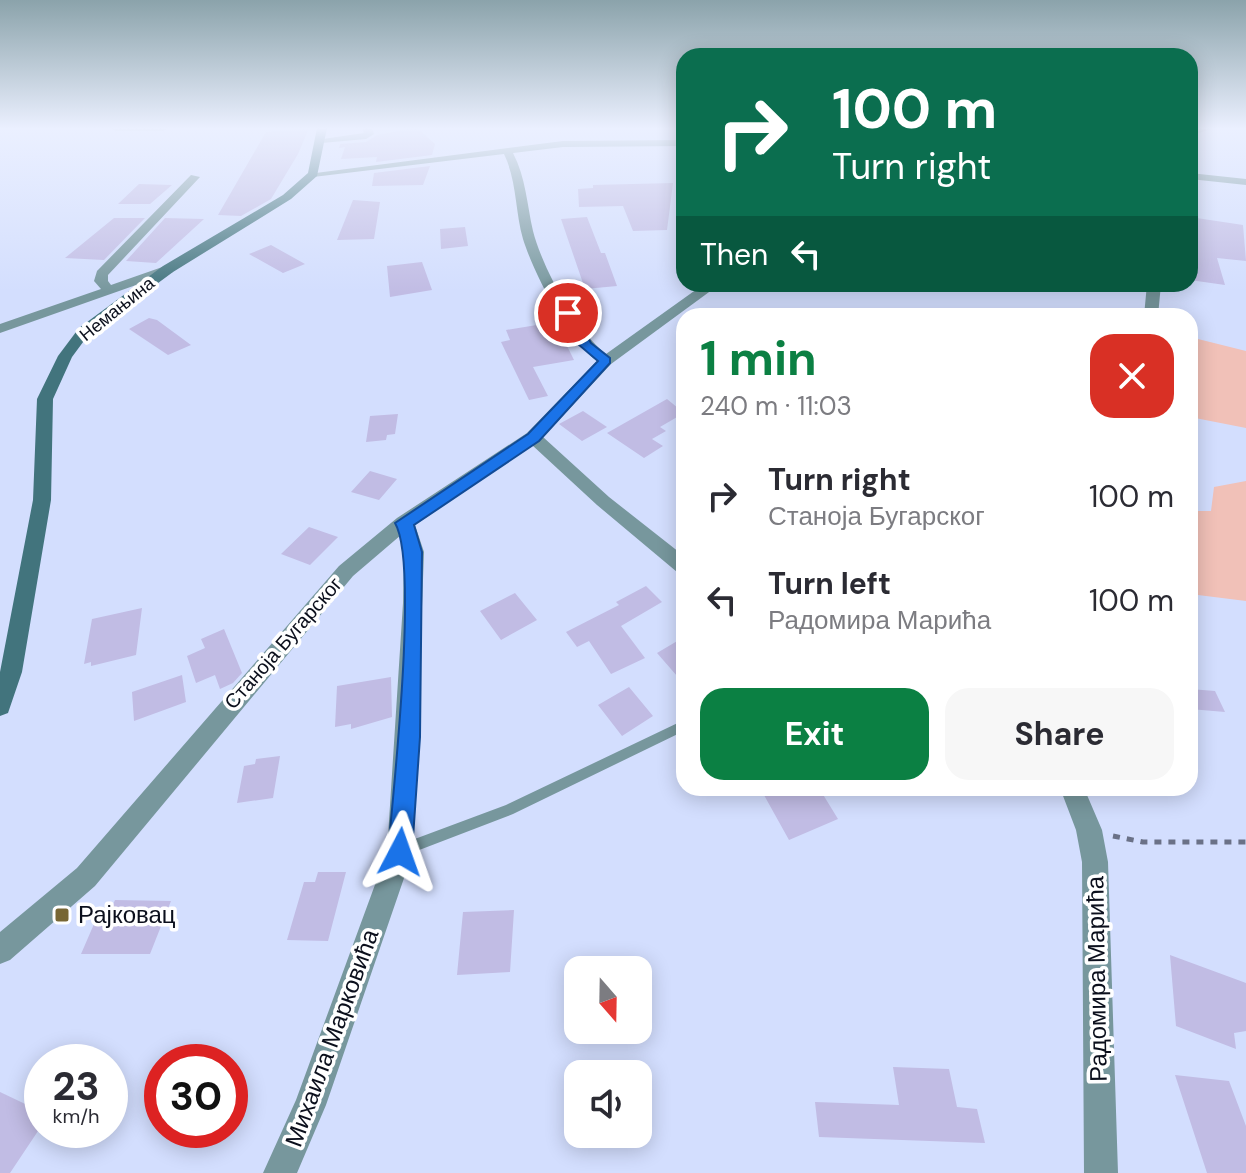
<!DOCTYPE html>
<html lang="en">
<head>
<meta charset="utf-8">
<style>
  body { margin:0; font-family:"DM Sans",sans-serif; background:#f7f7f7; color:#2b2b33; height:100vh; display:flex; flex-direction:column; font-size:30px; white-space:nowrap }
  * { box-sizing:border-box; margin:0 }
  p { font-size:26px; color:#7c7c81 }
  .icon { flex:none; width:44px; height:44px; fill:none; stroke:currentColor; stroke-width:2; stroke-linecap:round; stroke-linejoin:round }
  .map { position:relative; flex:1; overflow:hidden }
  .details { position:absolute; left:676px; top:308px; width:522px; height:488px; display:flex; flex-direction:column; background:#fff; border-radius:24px; box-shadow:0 4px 20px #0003 }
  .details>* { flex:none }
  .guide { position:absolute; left:676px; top:48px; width:522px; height:244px; border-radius:24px; box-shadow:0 4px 20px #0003; background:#0b6e4f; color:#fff; overflow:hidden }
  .needle { width:52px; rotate:160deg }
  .controls { position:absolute; left:564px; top:956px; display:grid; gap:16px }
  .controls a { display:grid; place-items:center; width:88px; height:88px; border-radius:16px; background:#fff; box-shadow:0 4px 20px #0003; font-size:40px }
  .speed { position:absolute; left:24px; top:1044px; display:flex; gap:16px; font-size:40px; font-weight:700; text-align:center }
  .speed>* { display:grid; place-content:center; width:104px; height:104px; border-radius:50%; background:#fff; box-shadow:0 4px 20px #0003; line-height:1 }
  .speed small { font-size:20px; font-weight:400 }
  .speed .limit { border:12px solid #d22; background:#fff; color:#111 }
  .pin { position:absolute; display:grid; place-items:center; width:68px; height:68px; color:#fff; margin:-34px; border:4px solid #fff; border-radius:50%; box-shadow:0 2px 8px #0007 }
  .me { position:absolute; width:88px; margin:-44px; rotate:4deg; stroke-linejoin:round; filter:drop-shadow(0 0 6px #0008) }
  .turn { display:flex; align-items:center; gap:28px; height:168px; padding:0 24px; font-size:36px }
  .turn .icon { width:104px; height:104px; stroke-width:2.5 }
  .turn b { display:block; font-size:56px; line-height:68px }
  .then { display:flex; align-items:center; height:76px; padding:0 24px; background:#0003; gap:16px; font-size:30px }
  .round { display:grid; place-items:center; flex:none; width:84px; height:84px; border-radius:24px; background:#f7f7f7 }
  .overview { display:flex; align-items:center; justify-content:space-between; height:136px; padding:0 24px }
  h1 { font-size:48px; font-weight:700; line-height:60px; color:#0b8043 }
  .primary-button { display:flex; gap:16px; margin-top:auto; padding:16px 24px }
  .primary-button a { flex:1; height:92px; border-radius:24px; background:#0b8043; color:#fff; font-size:32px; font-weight:700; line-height:92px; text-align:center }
  .primary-button a+a { background:#f7f7f7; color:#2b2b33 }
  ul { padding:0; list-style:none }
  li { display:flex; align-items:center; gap:24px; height:104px; padding:0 24px }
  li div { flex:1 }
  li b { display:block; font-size:30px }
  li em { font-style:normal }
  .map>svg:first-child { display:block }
  .green { fill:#f1c1b8 }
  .building { fill:#c1bce4 }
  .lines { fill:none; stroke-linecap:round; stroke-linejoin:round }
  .path { stroke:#6a7187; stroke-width:5; stroke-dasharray:7 7; stroke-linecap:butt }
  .lane { fill:#77979d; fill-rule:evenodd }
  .street { fill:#77979d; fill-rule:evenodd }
  .secondary { fill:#42747d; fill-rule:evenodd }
  .route { fill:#1a73e8; stroke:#114b97; stroke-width:2 }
  .poi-dot { fill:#776634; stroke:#fff; stroke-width:3 }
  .labels { text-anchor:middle; stroke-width:7; stroke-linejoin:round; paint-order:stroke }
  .far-street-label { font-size:18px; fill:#0b0f1c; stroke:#fff }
  .street-label { font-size:20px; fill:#0b0f1c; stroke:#fff }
  .near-poi-label { font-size:24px; fill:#0b0f1c; stroke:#fff; text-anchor:start }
  .near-street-label { font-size:24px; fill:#0b0f1c; stroke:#fff }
</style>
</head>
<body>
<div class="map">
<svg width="1246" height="1173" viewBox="0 0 1246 1173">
  <rect width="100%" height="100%" fill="#d3defe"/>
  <!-- green -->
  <path class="green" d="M 1190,337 L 1246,351 L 1246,428 L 1190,417 Z
    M 1246,481 L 1246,601 L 1190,594 L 1190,511 L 1211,511 L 1214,487 Z"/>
  <!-- building -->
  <path class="building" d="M 309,128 L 298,154 L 271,199 L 241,216 L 218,215 L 266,132 Z
    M 412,128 L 417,128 L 435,144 L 432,155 L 376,162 L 377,157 L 341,159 L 345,147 L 339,148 L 340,144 L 366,142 L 377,135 Z
    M 430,166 L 423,185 L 372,186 L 374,173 Z
    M 673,183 L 667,230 L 633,231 L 623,206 L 579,207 L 578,189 L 593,188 L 593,185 Z
    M 139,184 L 172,185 L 150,204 L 118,204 Z
    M 353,200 L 380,202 L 374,239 L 337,240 Z
    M 587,217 L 601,253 L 605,253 L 617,286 L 585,289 L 561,219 Z
    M 1190,217 L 1243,225 L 1246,261 L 1217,258 L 1225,285 L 1190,280 Z
    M 114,218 L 145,218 L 104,260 L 65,258 Z
    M 165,218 L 204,219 L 156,263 L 126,261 Z
    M 465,227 L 468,246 L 441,249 L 440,229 Z
    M 271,245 L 305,264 L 283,273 L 249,254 Z
    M 422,262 L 432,290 L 390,297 L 387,266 Z
    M 149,318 L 157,320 L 191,345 L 168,355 L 129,329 Z
    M 555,322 L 574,360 L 533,367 L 548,396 L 529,400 L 501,342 L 510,340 L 506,330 Z
    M 667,399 L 684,413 L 660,427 L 666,431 L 652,439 L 663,446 L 644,458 L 607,433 Z
    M 583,411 L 607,427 L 582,441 L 559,424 Z
    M 398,414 L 395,434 L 387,435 L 386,440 L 366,442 L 370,416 Z
    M 370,471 L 397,479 L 379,500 L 351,492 Z
    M 309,527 L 338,537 L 310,565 L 281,554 Z
    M 646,586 L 662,602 L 621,626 L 645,658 L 611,674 L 589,641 L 577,647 L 566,632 L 619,605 L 616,602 Z
    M 515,593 L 537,620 L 501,640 L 480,611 Z
    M 142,608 L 136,655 L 91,666 L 91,662 L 84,664 L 92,619 Z
    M 224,629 L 242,673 L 233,683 L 220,689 L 215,675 L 196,683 L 187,656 L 205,648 L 201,639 Z
    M 684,637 L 684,684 L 657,653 Z
    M 182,675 L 186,702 L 134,721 L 132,692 Z
    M 391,677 L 392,717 L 351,729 L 351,724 L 335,727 L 337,686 Z
    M 629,687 L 653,716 L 622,736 L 598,705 Z
    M 1190,689 L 1215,691 L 1225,712 L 1190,709 Z
    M 280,756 L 273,798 L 237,803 L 244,766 L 255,764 L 256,759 Z
    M 760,788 L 819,788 L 838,819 L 789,840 Z
    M 318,872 L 346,872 L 328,941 L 287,940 L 304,882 L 315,882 Z
    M 115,900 L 171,901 L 150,954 L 81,954 L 94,924 L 104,924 Z
    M 514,910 L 510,972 L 457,975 L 463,912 Z
    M 1170,955 L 1246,983 L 1246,1031 L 1234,1033 L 1236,1049 L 1176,1026 Z
    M 893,1067 L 949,1069 L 957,1107 L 977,1109 L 985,1143 L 819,1137 L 815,1102 L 899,1105 Z
    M 1175,1075 L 1229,1081 L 1246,1126 L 1246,1173 L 1207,1173 Z
    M 0,1092 L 42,1112 L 42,1125 L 10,1173 L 0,1173 Z"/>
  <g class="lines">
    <!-- path -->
    <path class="path" d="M 1113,836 L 1143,842 L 1246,842"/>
    <!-- lane -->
    <path class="lane" d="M 684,720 L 684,731 L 513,814 L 401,857 L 396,856 L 394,851 L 396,846 L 506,805 Z"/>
    <!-- street -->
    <path class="street" d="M 111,128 L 168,128 L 163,131 L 116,131 Z
      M 362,128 L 372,128 L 374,134 L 366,139 L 321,143 L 316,140 L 364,133 Z
      M 1198,128 L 1214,128 L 1190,136 L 1190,130 Z
      M 684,140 L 684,146 L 563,147 L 513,153 C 526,178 527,205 533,231 C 542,267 577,332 606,354 L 704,284 L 720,284 L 611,364 L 543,437 L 609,497 L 684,556 L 684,574 L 677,572 L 597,505 L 532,445 L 415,525 L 424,552 L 413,852 L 326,1105 L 297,1173 L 263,1173 L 296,1100 L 387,852 L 403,603 L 404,552 L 401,535 L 353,576 L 95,886 L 10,960 L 0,964 L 0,932 L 77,868 L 339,566 L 397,518 L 527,433 L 597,361 C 568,340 534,274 523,239 C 515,211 517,181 504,154 L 313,177 L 308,174 L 563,141 Z
      M 1190,173 L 1246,179 L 1246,185 L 1190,179 Z
      M 191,175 L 200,177 L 108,275 L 108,281 L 111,285 L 168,265 L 173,266 L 173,272 L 0,333 L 0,324 L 101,289 L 94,281 L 97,271 Z
      M 1147,284 L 1161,284 L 1158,316 L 1144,316 Z
      M 1060,788 L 1084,788 L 1102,830 L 1108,862 L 1118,1173 L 1084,1173 L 1082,862 L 1076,830 Z"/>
    <!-- secondary -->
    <path class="secondary" d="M 317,128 L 327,128 L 317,176 L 291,199 L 173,272 L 89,334 L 72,357 L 53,399 L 51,500 L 22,672 L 8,713 L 0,716 L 0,672 L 33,500 L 37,399 L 58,356 L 79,328 L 163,266 L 283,195 L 308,173 Z"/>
  </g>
  <!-- sky -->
  <linearGradient id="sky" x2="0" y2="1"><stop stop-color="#8ba3ab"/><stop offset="0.44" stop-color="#ebf0ff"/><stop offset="1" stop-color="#ebf0ff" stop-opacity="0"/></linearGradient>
  <rect width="1246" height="292" fill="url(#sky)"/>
  <!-- route -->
  <path class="route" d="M 563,311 L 572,311 L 591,343 L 610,358 L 610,363 L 539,441 L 414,525 L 422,552 L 420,737 L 412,852 L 408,860 L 400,864 L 392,860 L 388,852 C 393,794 419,563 395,523 L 528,434 L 598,361 L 579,345 Z"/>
  <!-- markers -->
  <rect class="poi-dot" x="54" y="907" width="16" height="16" rx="4"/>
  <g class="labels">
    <!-- far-street labels -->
    <g class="far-street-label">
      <text transform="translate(117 309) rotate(-39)" y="6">Немањина</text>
    </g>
    <!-- street labels -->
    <g class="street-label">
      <text transform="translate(283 643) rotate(-49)" y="7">Станоја Бугарског</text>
    </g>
    <!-- near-poi labels -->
    <g class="near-poi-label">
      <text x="78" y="923">Рајковац</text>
    </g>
    <!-- near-street labels -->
    <g class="near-street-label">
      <text transform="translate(1097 979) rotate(-91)" y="8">Радомира Марића</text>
      <text transform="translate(332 1038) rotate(-70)" y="8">Михаила Марковића</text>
    </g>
  </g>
</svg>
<div class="controls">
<a><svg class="needle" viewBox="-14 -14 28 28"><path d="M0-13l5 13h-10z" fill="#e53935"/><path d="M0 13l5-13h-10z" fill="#7c7c81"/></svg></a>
<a><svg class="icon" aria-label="sound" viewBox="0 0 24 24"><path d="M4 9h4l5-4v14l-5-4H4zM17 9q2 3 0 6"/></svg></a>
</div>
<div class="speed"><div>23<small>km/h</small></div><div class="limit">30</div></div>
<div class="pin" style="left:568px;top:313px;background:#d93025"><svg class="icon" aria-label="arrive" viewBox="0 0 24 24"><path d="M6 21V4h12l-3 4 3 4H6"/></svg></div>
<svg class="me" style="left:400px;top:852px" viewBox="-20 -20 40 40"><path d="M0-17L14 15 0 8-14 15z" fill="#1a73e8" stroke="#fff" stroke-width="4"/></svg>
<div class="guide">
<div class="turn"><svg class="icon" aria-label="right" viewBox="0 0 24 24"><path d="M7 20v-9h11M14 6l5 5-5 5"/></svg><div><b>100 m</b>Turn right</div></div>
<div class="then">Then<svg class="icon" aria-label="left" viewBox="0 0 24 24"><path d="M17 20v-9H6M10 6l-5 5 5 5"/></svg></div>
</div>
<section class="details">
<div class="overview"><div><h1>1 min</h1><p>240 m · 11:03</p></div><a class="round" style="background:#d93025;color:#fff"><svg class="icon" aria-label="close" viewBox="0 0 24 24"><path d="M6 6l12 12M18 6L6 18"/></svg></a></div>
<ul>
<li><svg class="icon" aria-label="right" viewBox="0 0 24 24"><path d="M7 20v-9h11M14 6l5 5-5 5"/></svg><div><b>Turn right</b><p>Станоја Бугарског</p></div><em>100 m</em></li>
<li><svg class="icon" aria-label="left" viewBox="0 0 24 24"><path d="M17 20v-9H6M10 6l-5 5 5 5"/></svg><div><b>Turn left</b><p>Радомира Марића</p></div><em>100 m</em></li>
</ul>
<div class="primary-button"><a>Exit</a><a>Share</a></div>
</section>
</div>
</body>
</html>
